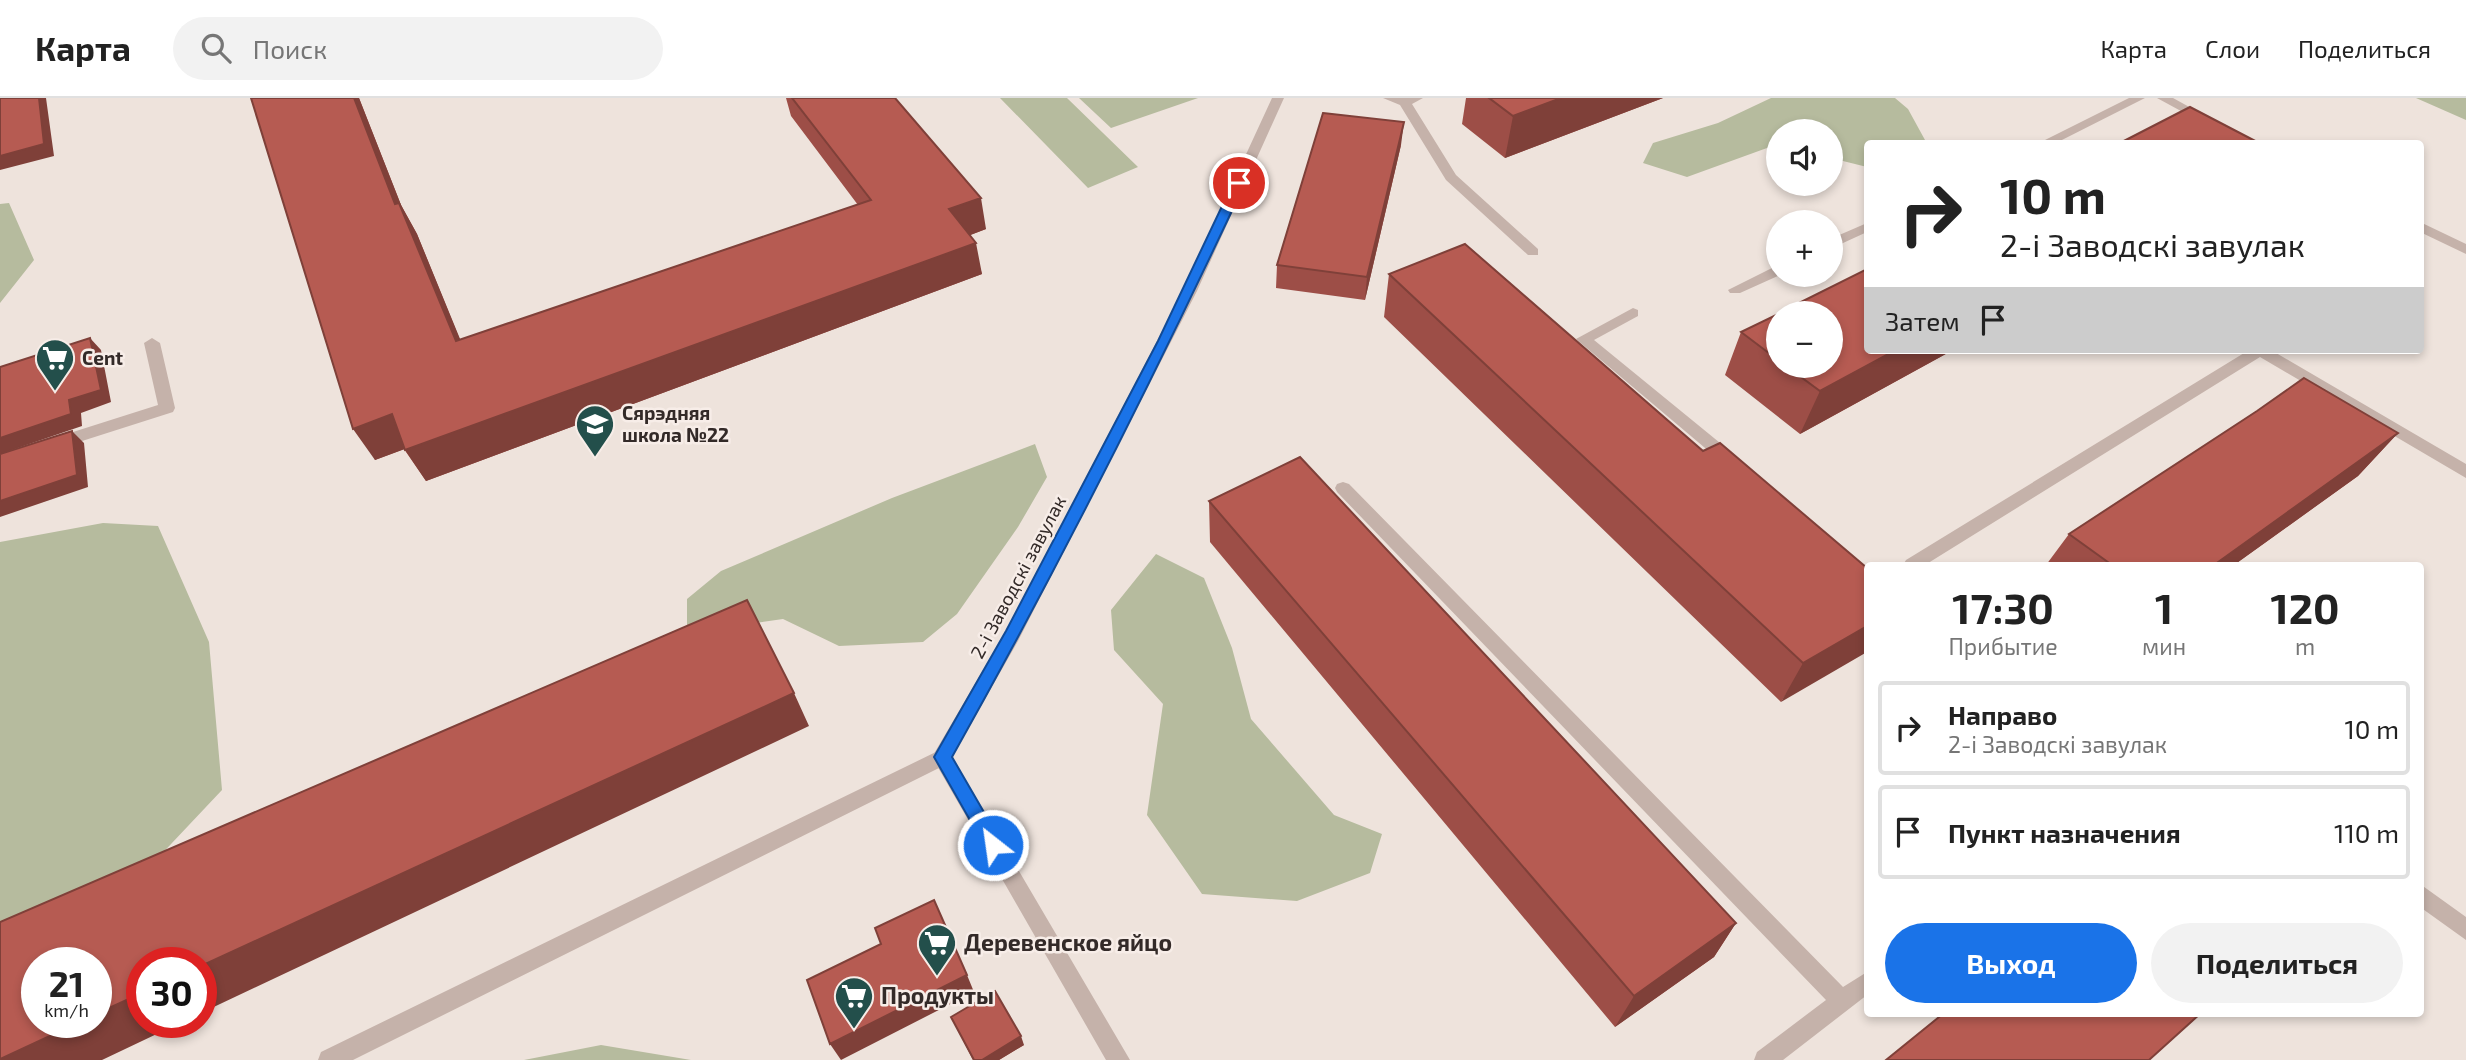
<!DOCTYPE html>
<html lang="ru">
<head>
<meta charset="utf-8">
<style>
  body { margin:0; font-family:"Exo 2",sans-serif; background:#f2f2f2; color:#222; height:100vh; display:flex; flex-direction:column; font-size:26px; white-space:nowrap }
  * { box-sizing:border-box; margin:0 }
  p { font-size:23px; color:#767676 }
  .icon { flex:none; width:38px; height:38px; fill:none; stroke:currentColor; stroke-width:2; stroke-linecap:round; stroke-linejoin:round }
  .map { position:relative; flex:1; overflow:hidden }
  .panel { position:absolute; left:1864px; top:464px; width:560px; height:455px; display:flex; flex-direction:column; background:#fff; border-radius:7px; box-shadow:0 4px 10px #0003 }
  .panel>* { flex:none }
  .guide { position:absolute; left:1864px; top:42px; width:560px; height:214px; border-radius:7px; box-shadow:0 4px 10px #0003; background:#fff; color:#222; overflow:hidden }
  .controls { position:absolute; left:1766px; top:21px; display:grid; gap:14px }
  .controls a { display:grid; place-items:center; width:77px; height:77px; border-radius:50%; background:#fff; box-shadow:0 4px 10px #0003; font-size:35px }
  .speed { position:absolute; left:21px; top:849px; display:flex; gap:14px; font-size:35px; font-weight:700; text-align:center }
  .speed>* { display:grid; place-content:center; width:91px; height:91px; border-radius:50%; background:#fff; box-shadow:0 4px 10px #0003; line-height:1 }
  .speed small { font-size:18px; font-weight:400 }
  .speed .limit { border:10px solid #d22; background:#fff; color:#111 }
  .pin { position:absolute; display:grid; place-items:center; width:60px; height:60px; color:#fff; margin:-30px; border:4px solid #fff; border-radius:50%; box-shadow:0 2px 7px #0007 }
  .me { position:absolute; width:77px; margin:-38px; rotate:330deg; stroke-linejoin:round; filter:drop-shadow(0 0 5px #0008) }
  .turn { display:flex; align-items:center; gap:24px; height:147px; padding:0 21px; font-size:32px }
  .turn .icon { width:91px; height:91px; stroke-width:2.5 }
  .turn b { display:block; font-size:49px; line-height:60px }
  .then { display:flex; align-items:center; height:66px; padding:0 21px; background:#0003; gap:14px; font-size:26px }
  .eta { display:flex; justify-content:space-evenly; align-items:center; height:119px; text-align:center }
  .eta b { font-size:42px; font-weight:700; line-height:49px }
  .action { display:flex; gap:14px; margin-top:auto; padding:14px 21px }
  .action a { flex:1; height:80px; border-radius:42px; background:#1a73e8; color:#fff; font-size:28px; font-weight:700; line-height:80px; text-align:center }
  .action a+a { background:#f2f2f2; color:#222 }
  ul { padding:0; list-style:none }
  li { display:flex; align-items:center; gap:21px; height:94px; margin:0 14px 10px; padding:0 7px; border:4px solid #e0e0e0; border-radius:7px }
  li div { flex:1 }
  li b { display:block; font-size:26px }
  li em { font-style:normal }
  header { display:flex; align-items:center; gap:42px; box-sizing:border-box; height:98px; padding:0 35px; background:#fff; border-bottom:2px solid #e0e0e0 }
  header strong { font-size:33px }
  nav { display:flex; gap:38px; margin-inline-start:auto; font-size:24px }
  .search { width:490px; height:63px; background:#f2f2f2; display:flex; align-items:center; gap:18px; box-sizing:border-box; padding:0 24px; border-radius:38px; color:#767676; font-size:26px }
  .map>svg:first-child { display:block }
  .green { fill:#b6bb9e }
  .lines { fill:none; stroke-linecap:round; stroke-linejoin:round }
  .service { fill:#c5b2aa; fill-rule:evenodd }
  .minor { fill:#c5b2aa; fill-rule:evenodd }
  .wall { fill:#9d4e47 }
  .shaded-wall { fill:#7f4039 }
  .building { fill:#b65b52; stroke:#7f4039; stroke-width:2 }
  .route { fill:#1a73e8; stroke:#114b97; stroke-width:2 }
  .labels { text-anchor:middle; stroke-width:5; stroke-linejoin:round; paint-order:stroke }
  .poi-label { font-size:19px; font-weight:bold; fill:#332a28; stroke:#f7ede8; text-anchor:start }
  .street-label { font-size:19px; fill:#332a28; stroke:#f7ede8 }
  .near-poi-label { font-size:23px; font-weight:bold; fill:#332a28; stroke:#f7ede8; text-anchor:start }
</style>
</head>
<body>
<header>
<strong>Карта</strong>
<div class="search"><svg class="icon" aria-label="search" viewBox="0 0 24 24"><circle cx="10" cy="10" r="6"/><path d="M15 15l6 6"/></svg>Поиск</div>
<nav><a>Карта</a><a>Слои</a><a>Поделиться</a></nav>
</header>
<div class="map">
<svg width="2466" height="962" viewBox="0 0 2466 962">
  <rect width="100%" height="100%" fill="#eee3dc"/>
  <!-- green -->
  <path class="green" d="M 1000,0 L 1067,0 L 1138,69 L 1088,90 Z
    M 1079,0 L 1198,0 L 1111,30 Z
    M 1771,0 L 1895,0 L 1908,11 L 1925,42 L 1921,45 L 1867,46 L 1867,69 L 1831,60 L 1830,33 L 1778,33 L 1778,46 L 1687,79 L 1643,65 L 1653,45 L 1718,25 Z
    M 2416,0 L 2466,0 L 2466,22 Z
    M 9,105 L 34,162 L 0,205 L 0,106 Z
    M 1035,346 L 1047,379 L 1018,429 L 957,516 L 923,544 L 839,548 L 783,521 L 687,535 L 687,501 L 721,473 L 892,400 Z
    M 103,425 L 158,428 L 209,544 L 222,692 L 138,781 L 0,838 L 0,444 Z
    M 1156,456 L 1204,480 L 1232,550 L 1251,621 L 1334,717 L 1382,736 L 1370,775 L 1297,803 L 1202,796 L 1147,717 L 1163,606 L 1114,552 L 1111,512 Z
    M 601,947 L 691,962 L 524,962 Z"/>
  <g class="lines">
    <!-- service -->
    <path class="service" d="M 1383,0 L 1423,0 L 1412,6 L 1456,77 L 1538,151 L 1538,157 L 1528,157 L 1446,82 L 1400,7 Z
      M 2129,0 L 2145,0 L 2054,46 L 2037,46 Z
      M 2157,0 L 2173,0 L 2213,22 L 2203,25 Z
      M 2420,124 L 2466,146 L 2466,156 L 2420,134 Z
      M 1867,125 L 1867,134 L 1830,151 L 1830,141 Z
      M 1778,167 L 1780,177 L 1740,195 L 1730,195 L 1728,192 Z
      M 1633,210 L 1638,212 L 1638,218 L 1594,242 L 1736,358 L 1738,362 L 1736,366 L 1724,366 L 1576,241 Z
      M 152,240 L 160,245 L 175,310 L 173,314 L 57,351 L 51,349 L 49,345 L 51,341 L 158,307 L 144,245 Z
      M 2249,252 L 2271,252 L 2466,366 L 2466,380 L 2260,259 L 1925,467 L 1903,467 L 1906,462 Z
      M 1343,384 L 1349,386 L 1843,889 L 1867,874 L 1867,897 L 1783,962 L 1754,962 L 1757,954 L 1826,902 L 1337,394 L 1335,390 L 1337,386 Z
      M 942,651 L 949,653 L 952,659 L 949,665 L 353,962 L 318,962 L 321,954 Z
      M 2420,786 L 2466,819 L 2466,842 L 2420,809 Z"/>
    <!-- minor -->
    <path class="minor" d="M 1272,0 L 1284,0 L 1197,193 L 1018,543 L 952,659 L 1130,962 L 1106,962 L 932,659 L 1006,533 L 1183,193 Z"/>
  </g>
  <!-- wall -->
  <path class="wall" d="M 251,0 L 359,0 L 401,107 L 417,136 L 460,242 L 858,107 L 791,18 L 786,0 L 895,0 L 986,131 L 970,137 L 982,176 L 426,383 L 404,351 L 375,362 Z
    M 1466,0 L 1663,0 L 1505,60 L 1462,26 Z
    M 1401,47 L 1365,202 L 1276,190 L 1277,167 Z
    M 1389,176 L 1703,353 L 1867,470 L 1781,604 L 1384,219 Z
    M 1778,216 L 1778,268 L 1830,268 L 1867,252 L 1953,252 L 1800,336 L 1725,277 L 1741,234 Z
    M 2398,335 L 2358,378 L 2234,467 L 2046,467 L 2069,436 Z
    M 1209,403 L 1736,825 L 1714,859 L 1615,929 L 1210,444 Z
    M 951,919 L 1024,947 L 999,962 L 973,962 Z"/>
  <!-- shaded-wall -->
  <path class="shaded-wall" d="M 39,0 L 46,0 L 54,58 L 0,72 L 0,58 Z
    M 354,0 L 359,0 L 401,107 L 417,136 L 474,275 L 456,243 L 395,106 Z
    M 1561,0 L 1663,0 L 1505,60 L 1513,18 Z
    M 1404,24 L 1401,47 L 1365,202 L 1367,179 Z
    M 981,100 L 986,131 L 955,143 L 949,111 Z
    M 976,145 L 982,176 L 426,383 L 405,352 Z
    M 90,240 L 101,252 L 111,304 L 81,315 L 82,328 L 0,356 L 0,340 L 69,302 Z
    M 1896,252 L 1953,252 L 1800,336 L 1820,293 Z
    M 392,316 L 413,348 L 375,362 L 353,331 Z
    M 72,333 L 84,345 L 88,389 L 0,419 L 0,403 Z
    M 2398,335 L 2358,378 L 2234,467 L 2214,467 Z
    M 1867,528 L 1867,554 L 1781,604 L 1803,565 Z
    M 794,595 L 809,628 L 201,915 L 201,868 Z
    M 1736,825 L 1714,859 L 1615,929 L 1634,898 Z
    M 967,877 L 974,894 L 841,962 L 830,946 Z
    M 142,895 L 142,924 L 182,924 L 102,962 L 0,962 L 0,961 L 80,924 L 96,924 L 96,916 Z
    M 1021,938 L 1024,947 L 999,962 L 982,962 Z"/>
  <!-- building -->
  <path class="building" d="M 0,0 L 39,0 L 44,46 L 0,58 Z
    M 251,0 L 354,0 L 395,106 L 399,105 L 456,243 L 871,102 L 792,0 L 895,0 L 981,100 L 949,111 L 976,145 L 405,352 L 392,316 L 353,331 Z
    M 1489,0 L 1561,0 L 1513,18 Z
    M 2190,9 L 2261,46 L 2118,46 Z
    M 1323,15 L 1404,24 L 1367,179 L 1277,167 Z
    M 1465,146 L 1703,353 L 1720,345 L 1867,470 L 1867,528 L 1803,565 L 1389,176 Z
    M 1867,171 L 1867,252 L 1896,252 L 1820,293 L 1786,268 L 1830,268 L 1830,215 L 1779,215 Z
    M 1778,216 L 1778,262 L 1741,234 Z
    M 90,240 L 101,292 L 69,302 L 71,316 L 0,340 L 0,269 Z
    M 2304,280 L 2398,335 L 2214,467 L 2112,467 L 2069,436 L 2257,313 Z
    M 72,333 L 77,377 L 0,403 L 0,356 Z
    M 1300,359 L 1736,825 L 1634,898 L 1209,403 Z
    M 747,502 L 794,595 L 201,868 L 201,864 L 142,864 L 142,895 L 96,916 L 96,864 L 37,864 L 37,924 L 80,924 L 0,961 L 0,824 Z
    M 934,802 L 967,877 L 830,946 L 807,882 L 881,846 L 875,830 Z
    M 995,893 L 1021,938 L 982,962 L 974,962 L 951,919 Z
    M 1944,915 L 2201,915 L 2149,962 L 1886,962 Z"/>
  <!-- route -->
  <path class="route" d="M 1239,82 L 1245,85 C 1154,280 1057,472 952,659 L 1003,747 L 1000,752 L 993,755 L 987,752 L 934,659 L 1006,533 L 1158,243 L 1233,85 Z"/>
  <!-- icons -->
  <defs>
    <g id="supermarket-pin" transform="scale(2.0125)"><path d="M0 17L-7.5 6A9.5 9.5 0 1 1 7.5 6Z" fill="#234f4b" stroke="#f7ede8"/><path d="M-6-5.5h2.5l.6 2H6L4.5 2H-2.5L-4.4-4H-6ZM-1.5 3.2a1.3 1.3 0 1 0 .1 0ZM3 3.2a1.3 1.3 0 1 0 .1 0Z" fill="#fff"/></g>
    <g id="school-pin" transform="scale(2.0125)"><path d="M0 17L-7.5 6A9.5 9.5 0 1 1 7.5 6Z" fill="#234f4b" stroke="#f7ede8"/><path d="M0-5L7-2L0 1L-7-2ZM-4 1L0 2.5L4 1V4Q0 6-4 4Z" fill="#fff"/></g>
  </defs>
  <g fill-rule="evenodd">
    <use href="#supermarket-pin" x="55" y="260"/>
    <use href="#school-pin" x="595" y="326"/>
    <use href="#supermarket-pin" x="937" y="845"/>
    <use href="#supermarket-pin" x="854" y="898"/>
  </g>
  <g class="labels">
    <!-- poi labels -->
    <g class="poi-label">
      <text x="82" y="267">Cent</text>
      <text x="622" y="322">Сярэдняя<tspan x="622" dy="22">школа №22</tspan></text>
    </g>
    <!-- street labels -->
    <g class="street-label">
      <text transform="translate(1018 479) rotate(-62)" y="7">2-і Заводскі завулак</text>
    </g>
    <!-- near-poi labels -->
    <g class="near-poi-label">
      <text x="964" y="853">Деревенское яйцо</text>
      <text x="881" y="906">Продукты</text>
    </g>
  </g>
</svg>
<div class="controls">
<a><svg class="icon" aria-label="sound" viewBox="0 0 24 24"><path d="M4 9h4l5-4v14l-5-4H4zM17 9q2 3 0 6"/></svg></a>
<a>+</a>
<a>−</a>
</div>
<div class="speed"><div>21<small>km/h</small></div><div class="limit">30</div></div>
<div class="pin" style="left:1239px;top:85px;background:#d93025"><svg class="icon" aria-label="arrive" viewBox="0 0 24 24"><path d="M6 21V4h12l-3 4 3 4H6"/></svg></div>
<svg class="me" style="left:993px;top:747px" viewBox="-20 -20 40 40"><circle r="17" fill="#1a73e8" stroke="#fff" stroke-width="3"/><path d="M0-11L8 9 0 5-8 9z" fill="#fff"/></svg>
<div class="guide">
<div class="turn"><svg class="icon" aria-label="right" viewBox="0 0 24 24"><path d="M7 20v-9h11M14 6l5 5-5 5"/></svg><div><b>10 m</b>2-і Заводскі завулак</div></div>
<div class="then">Затем<svg class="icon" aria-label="arrive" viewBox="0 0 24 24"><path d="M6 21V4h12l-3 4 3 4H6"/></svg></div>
</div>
<section class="panel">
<div class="eta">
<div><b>17:30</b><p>Прибытие</p></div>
<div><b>1</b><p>мин</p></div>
<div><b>120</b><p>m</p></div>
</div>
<ul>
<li><svg class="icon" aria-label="right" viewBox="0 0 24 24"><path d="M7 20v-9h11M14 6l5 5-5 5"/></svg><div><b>Направо</b><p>2-і Заводскі завулак</p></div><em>10 m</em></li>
<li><svg class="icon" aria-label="arrive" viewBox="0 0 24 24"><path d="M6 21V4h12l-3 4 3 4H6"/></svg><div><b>Пункт назначения</b></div><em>110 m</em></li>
</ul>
<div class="action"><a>Выход</a><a>Поделиться</a></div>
</section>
</div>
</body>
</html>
